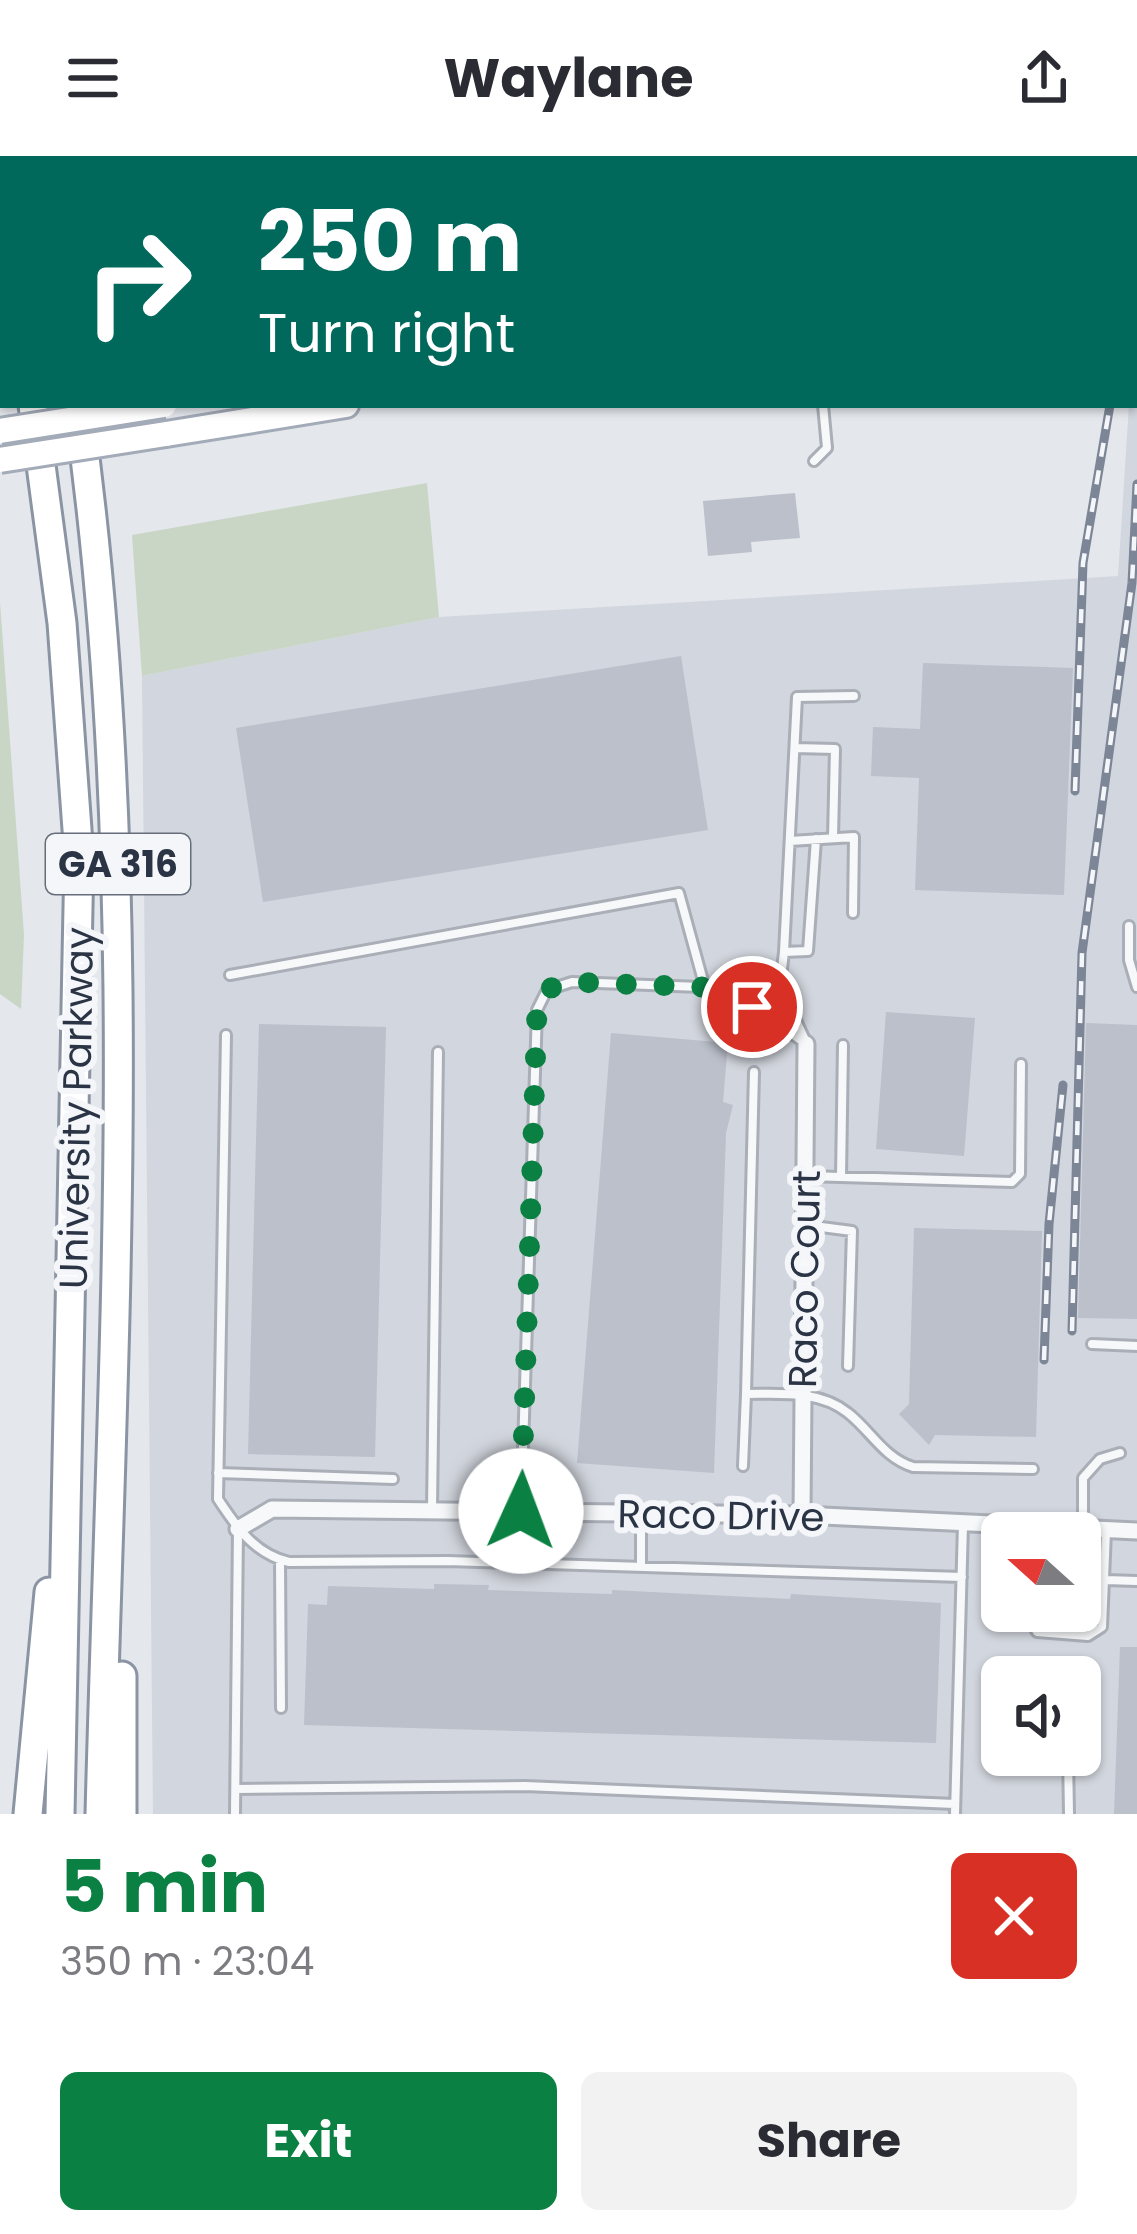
<!DOCTYPE html>
<html lang="en">
<head>
<meta charset="utf-8">
<style>
  body { margin:0; font-family:Poppins,sans-serif; background:#f2f2f3; color:#2b2b33; height:100vh; display:flex; flex-direction:column; font-size:45px; white-space:nowrap }
  * { box-sizing:border-box; margin:0 }
  p { font-size:39px; color:#7c7c81 }
  .icon { flex:none; width:66px; height:66px; fill:none; stroke:currentColor; stroke-width:2; stroke-linecap:round; stroke-linejoin:round }
  .map { position:relative; height:1658px; overflow:hidden }
  .drawer { display:flex; flex-direction:column; background:#fff; flex:1 }
  .drawer>* { flex:none }
  .guide { position:absolute; left:0px; top:0px; width:1137px; height:252px; box-shadow:0 3px 9px #0004; background:#00695c; color:#fff; overflow:hidden }
  .needle { width:78px; rotate:291deg }
  .buttons { position:absolute; left:981px; top:1356px; display:grid; gap:24px }
  .buttons a { display:grid; place-items:center; width:120px; height:120px; border-radius:18px; background:#fff; box-shadow:0 3px 9px #0004; font-size:60px }
  .pin { position:absolute; display:grid; place-items:center; width:102px; height:102px; color:#fff; margin:-51px; border:6px solid #fff; border-radius:50%; box-shadow:0 3px 12px #0007 }
  .me { position:absolute; width:132px; margin:-66px; rotate:2deg; stroke-linejoin:round; filter:drop-shadow(0 0 9px #0008) }
  .turn { display:flex; align-items:center; gap:42px; height:252px; padding:0 60px; font-size:54px }
  .turn .icon { width:156px; height:156px; stroke-width:2.5 }
  .turn b { display:block; font-size:84px; line-height:102px }
  .round { display:grid; place-items:center; flex:none; width:126px; height:126px; border-radius:18px; background:#f2f2f3 }
  .head { display:flex; align-items:center; justify-content:space-between; height:204px; padding:0 60px }
  h1 { font-size:72px; font-weight:700; line-height:90px; color:#0b8043 }
  .cta { display:flex; gap:24px; margin-top:auto; padding:24px 60px }
  .cta a { flex:1; height:138px; border-radius:18px; background:#0b8043; color:#fff; font-size:48px; font-weight:700; line-height:138px; text-align:center }
  .cta a+a { background:#f2f2f3; color:#2b2b33 }
  header { display:flex; justify-content:space-between; align-items:center; height:156px; padding:0 60px; background:#fff; font-size:54px; font-weight:700 }
  .map>svg:first-child { display:block }
  .built { fill:#d2d6de; fill-rule:evenodd }
  .green { fill:#c9d6c5 }
  .building { fill:#bbc0ca }
  .lines { fill:none; stroke-linecap:round; stroke-linejoin:round }
  .lane-casing { stroke:#a9aeb7; stroke-width:14 }
  .street-casing { stroke:#a9aeb7; stroke-width:21 }
  .secondary-casing { stroke:#a9aeb7; stroke-width:27 }
  .primary-casing { stroke:#a3abb8; stroke-width:30 }
  .highway-casing { stroke:#8b94a3; stroke-width:33 }
  .lane { stroke:#f7f8fa; stroke-width:8 }
  .street { stroke:#f7f8fa; stroke-width:15 }
  .secondary { stroke:#fff; stroke-width:21 }
  .primary { stroke:#fff; stroke-width:24 }
  .highway { stroke:#fff; stroke-width:27 }
  .rail-casing { stroke:#7d8696; stroke-width:9 }
  .rail { stroke:#f4f6f9; stroke-width:4.5; stroke-dasharray:14; stroke-linecap:butt }
  .primary-bridge-casing { stroke:#a3abb8; stroke-width:30; stroke-linecap:butt }
  .primary-bridge { stroke:#fff; stroke-width:24 }
  .route { stroke:#0b8043; stroke-width:21; stroke-dasharray:0 37.8 }
  .labels { text-anchor:middle; stroke-width:12; stroke-linejoin:round; paint-order:stroke }
  .shield { fill:#f4f6f9; stroke:#676e7b; stroke-width:3 }
  .shield-label { font-size:36px; font-weight:bold; fill:#2b3445 }
  .street-label { font-size:39px; fill:#2b3445; stroke:#f4f6f9 }
</style>
</head>
<body>
<header><svg class="icon" aria-label="menu" viewBox="0 0 24 24"><path d="M4 6h16M4 12h16M4 18h16"/></svg>Waylane<svg class="icon" aria-label="share" viewBox="0 0 24 24"><path d="M12 15V3M7 8l5-5 5 5M5 13v7h14v-7"/></svg></header>
<div class="map">
<svg width="1137" height="1658" viewBox="0 0 1137 1658">
  <rect width="100%" height="100%" fill="#e4e7ec"/>
  <!-- built -->
  <path class="built" d="M 98,0 L 491,0 L 490,3 Z
    M 1137,124 L 1137,1658 L 153,1658 L 142,520 L 439,461 L 1118,420 L 1129,249 L 1134,249 ZM 1002,1377 L 1080,1377 L 1080,1455 L 1002,1455 ZM 1002,1521 L 1080,1521 L 1080,1599 L 1002,1599 Z"/>
  <!-- green -->
  <path class="green" d="M 427,327 L 439,461 L 142,520 L 132,379 Z
    M 0,446 L 24,779 L 21,853 L 0,838 Z"/>
  <!-- building -->
  <path class="building" d="M 795,337 L 800,382 L 751,386 L 752,396 L 708,400 L 703,345 Z
    M 681,500 L 708,674 L 263,746 L 236,572 Z
    M 923,507 L 1073,512 L 1064,739 L 915,734 L 919,622 L 871,620 L 873,571 L 920,573 Z
    M 886,856 L 975,862 L 964,1000 L 876,993 Z
    M 1086,867 L 1137,869 L 1137,1163 L 1078,1162 Z
    M 259,868 L 386,871 L 375,1301 L 248,1298 Z
    M 611,877 L 728,887 L 723,946 L 733,949 L 726,977 L 714,1317 L 577,1307 Z
    M 914,1072 L 1042,1075 L 1036,1281 L 935,1279 L 929,1289 L 899,1258 L 909,1248 Z
    M 434,1428 L 489,1429 L 488,1434 L 612,1438 L 612,1434 L 790,1443 L 791,1438 L 941,1447 L 936,1587 L 304,1569 L 308,1448 L 327,1449 L 328,1430 L 434,1433 Z
    M 1120,1491 L 1137,1491 L 1137,1658 L 1114,1658 Z"/>
  <g class="lines">
    <!-- lane casing -->
    <g class="lane-casing">
      <path id="lane" d="M 133,0 L 134,3
        M 532,0 L 533,3
        M 723,0 L 723,3
        M 814,305 L 827,292 L 823,249
        M 795,592 L 835,593 L 833,682
        M 790,685 L 854,681 L 853,757
        M 1129,770 L 1129,804 L 1137,831
        M 784,796 L 797,541 L 854,540
        M 230,819 L 679,737 L 705,832
        M 226,879 L 218,1343 C 237,1372 255,1398 289,1406 L 448,1405 L 962,1421
        M 806,886 L 780,830 L 784,796 L 808,795 L 816,683
        M 754,916 L 746,1238 C 780,1238 820,1234 848,1257 C 871,1275 884,1302 913,1311 L 1033,1313
        M 806,1020 L 1012,1026 L 1020,1018 L 1021,908
        M 841,1021 L 843,889
        M 806,1069 L 852,1075 L 848,1210
        M 1092,1188 L 1137,1190
        M 743,1310 L 746,1238
        M 218,1317 L 393,1323
        M 432,1353 L 438,896
        M 521,1355 L 537,854 L 547,834 L 572,826 L 726,832 L 805,887
        M 1083,1371 L 1083,1322 L 1100,1303 L 1120,1297
        M 280,1404 L 281,1552
        M 641,1409 L 641,1357
        M 1105,1424 L 1137,1425
        M 1024,1455 L 1037,1476 L 1088,1480 L 1102,1471 L 1106,1375
        M 1070,1521 L 1071,1509
        M 1068,1599 L 1069,1658
        M 236,1633 L 525,1630 L 955,1648
        M 235,1658 L 238,1373
        M 955,1658 L 963,1368"/>
    </g>
    <!-- street casing -->
    <g class="street-casing">
      <path id="street" d="M 802,1359 L 806,888
        M 238,1373 L 272,1353 L 802,1359 L 1137,1375"/>
    </g>
    <!-- secondary casing -->
    <g class="secondary-casing">
      <path id="secondary" d="M 765,0 L 765,3
        M 785,0 L 786,3"/>
    </g>
    <!-- primary casing -->
    <g class="primary-casing">
      <path id="primary" d="M 1134,92 L 1137,92
        M 1134,120 L 1137,120
        M 166,278 L 346,249"/>
    </g>
    <!-- highway casing -->
    <g class="highway-casing">
      <path id="highway" d="M 31,0 L 31,3
        M 0,65 L 3,78
        M 33,249 L 62,467 L 79,701 L 60,1658
        M 78,249 C 144,716 112,1188 100,1658
        M 122,1520 L 122,1658
        M 28,1658 L 49,1436"/>
    </g>
    <!-- lane -->
    <use href="#lane" class="lane"/>
    <!-- street -->
    <use href="#street" class="street"/>
    <!-- secondary -->
    <use href="#secondary" class="secondary"/>
    <!-- primary -->
    <use href="#primary" class="primary"/>
    <!-- highway -->
    <use href="#highway" class="highway"/>
    <!-- rail casing -->
    <g class="rail-casing">
      <path id="rail" d="M 1134,151 L 1137,134
        M 1075,635 L 1083,407 L 1110,249
        M 1072,1175 L 1082,797 L 1132,427 L 1137,328
        M 1044,1204 L 1049,1068 L 1063,929"/>
    </g>
    <!-- rail -->
    <use href="#rail" class="rail"/>
    <!-- primary-bridge casing -->
    <g class="primary-bridge-casing">
      <path id="primary-bridge" d="M 0,275 L 164,249
        M 0,304 L 166,278"/>
    </g>
    <!-- primary-bridge -->
    <use href="#primary-bridge" class="primary-bridge"/>
  </g>
  <g class="lines">
    <!-- route -->
    <path class="route" d="M 521,1355 L 537,854 L 547,833 L 572,826 L 725,832 L 752,851"/>
  </g>
  <g class="labels">
    <!-- shield labels -->
    <rect class="shield" x="46" y="678" width="144" height="60" rx="9"/>
    <g class="shield-label">
      <text x="118" y="721">GA 316</text>
    </g>
    <!-- street labels -->
    <g class="street-label">
      <text transform="translate(76 952) rotate(-89)" y="14">University Parkway</text>
      <text transform="translate(804 1123) rotate(-89)" y="14">Raco Court</text>
      <text transform="translate(721 1359) rotate(1)" y="14">Raco Drive</text>
    </g>
  </g>
</svg>
<div class="buttons">
<a><svg class="needle" viewBox="-14 -14 28 28"><path d="M0-13l5 13h-10z" fill="#e53935"/><path d="M0 13l5-13h-10z" fill="#7c7c81"/></svg></a>
<a><svg class="icon" aria-label="sound" viewBox="0 0 24 24"><path d="M4 9h4l5-4v14l-5-4H4zM17 9q2 3 0 6"/></svg></a>
</div>
<div class="pin" style="left:752px;top:851px;background:#d93025"><svg class="icon" aria-label="arrive" viewBox="0 0 24 24"><path d="M6 21V4h12l-3 4 3 4H6"/></svg></div>
<svg class="me" style="left:521px;top:1355px" viewBox="-20 -20 40 40"><circle r="19" fill="#fff"/><path d="M0-13L10 11 0 6-10 11z" fill="#0b8043"/></svg>
<div class="guide">
<div class="turn"><svg class="icon" aria-label="right" viewBox="0 0 24 24"><path d="M7 20v-9h11M14 6l5 5-5 5"/></svg><div><b>250 m</b>Turn right</div></div>
</div>
</div>
<section class="drawer">
<div class="head"><div><h1>5 min</h1><p>350 m · 23:04</p></div><a class="round" style="background:#d93025;color:#fff"><svg class="icon" aria-label="close" viewBox="0 0 24 24"><path d="M6 6l12 12M18 6L6 18"/></svg></a></div>
<div class="cta"><a>Exit</a><a>Share</a></div>
</section>
</body>
</html>
